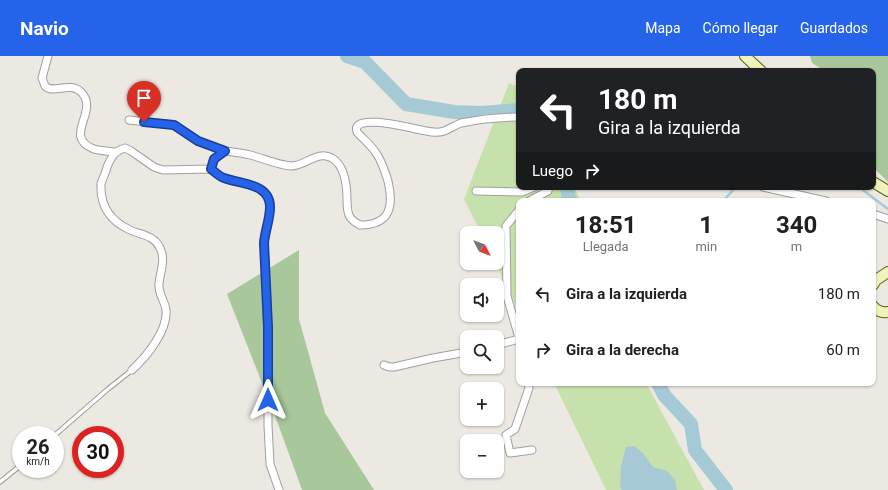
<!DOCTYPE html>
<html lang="es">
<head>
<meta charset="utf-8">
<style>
  body { margin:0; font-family:Roboto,sans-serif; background:#f2f2f2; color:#202124; height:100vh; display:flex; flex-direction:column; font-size:15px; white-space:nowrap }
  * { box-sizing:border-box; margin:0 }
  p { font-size:13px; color:#757577 }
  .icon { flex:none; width:22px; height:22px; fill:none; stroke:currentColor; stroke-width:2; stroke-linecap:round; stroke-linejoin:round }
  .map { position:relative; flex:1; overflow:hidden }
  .panel { position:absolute; left:516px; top:142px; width:360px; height:188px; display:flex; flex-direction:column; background:#fff; border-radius:8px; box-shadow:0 1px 3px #0004 }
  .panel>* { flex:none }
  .hud { position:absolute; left:516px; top:12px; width:360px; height:122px; border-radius:8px; box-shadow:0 1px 3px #0004; background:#202124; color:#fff; overflow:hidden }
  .needle { width:26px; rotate:132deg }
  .tools { position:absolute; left:460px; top:170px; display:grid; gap:8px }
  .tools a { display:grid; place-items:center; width:44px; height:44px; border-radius:8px; background:#fff; box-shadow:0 1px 3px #0004; font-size:20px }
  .speed { position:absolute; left:12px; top:370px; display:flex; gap:8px; font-size:20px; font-weight:700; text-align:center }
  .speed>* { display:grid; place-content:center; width:52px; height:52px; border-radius:50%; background:#fff; box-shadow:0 1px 3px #0004; line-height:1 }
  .speed small { font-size:10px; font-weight:400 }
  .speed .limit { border:6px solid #d22; background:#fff; color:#111 }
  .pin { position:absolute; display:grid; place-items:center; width:34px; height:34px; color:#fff; margin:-41px -17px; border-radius:50% 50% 50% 0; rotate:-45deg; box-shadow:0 0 4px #0007 }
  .pin .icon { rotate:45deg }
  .me { position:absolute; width:44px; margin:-22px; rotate:0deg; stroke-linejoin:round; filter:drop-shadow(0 0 3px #0008) }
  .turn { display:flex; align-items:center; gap:14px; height:84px; padding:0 16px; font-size:18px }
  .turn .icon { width:52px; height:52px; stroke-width:2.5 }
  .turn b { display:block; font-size:28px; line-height:34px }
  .then { display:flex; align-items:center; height:38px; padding:0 16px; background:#0003; gap:8px; font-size:15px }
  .eta { display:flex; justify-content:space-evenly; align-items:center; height:68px; text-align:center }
  .eta b { font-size:24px; font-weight:700; line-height:28px }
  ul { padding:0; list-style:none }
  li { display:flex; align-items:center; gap:12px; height:56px; padding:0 16px }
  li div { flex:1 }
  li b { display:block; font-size:15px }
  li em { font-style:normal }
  header { display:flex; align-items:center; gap:24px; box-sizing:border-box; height:56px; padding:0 20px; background:#2563eb; color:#fff }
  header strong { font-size:19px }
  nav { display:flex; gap:22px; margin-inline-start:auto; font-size:14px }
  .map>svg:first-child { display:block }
  .grass { fill:#c6e1ac }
  .forest { fill:#a8c79b }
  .water { fill:#a6cad5 }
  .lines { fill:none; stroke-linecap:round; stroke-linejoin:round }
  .stream { stroke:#a6cad5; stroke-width:2.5 }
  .river { stroke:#a6cad5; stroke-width:14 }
  .lane-casing { stroke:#9f9f9f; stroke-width:5.5 }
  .street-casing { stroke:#9f9f9f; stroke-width:9 }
  .secondary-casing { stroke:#5b6510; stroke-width:12 }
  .lane { stroke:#fff; stroke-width:3.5 }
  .street { stroke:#fff; stroke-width:7 }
  .secondary { stroke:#eff2ba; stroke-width:10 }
  .route-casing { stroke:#184099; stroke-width:10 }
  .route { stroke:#2563eb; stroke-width:7 }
</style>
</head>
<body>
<header>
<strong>Navio</strong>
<nav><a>Mapa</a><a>Cómo llegar</a><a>Guardados</a></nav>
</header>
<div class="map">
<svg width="888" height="434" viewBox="0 0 888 434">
  <rect width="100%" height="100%" fill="#ece9e2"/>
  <!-- grass -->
  <path class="grass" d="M 509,27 L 519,31 L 519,131 L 574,131 L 581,145 L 519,145 L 519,256 L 495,207 L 497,207 L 497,177 L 481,177 L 464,143 Z
    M 554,327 L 646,327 L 704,434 L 606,434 Z"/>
  <!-- forest -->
  <path class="forest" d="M 810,0 L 888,0 L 888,126 L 873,111 L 873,15 L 825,15 L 812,7 Z
    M 299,194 L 299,263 L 325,357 L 374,434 L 302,434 L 277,365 L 227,238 Z"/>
  <!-- water -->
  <path class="water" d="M 634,390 L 643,397 L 653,411 L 667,415 L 675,424 L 677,434 L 622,434 L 620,432 L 621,411 L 626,391 Z"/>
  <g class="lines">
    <!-- stream -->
    <path class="stream" d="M 859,131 L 888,153
      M 723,145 L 736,131"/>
    <!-- river -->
    <path class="river" d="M 347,0 L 365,6 L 406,48 L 454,56 L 481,57 L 519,54
      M 567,131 L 569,143 L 571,145
      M 658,327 L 664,339 L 691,368 L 695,394 L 726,434"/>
    <!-- lane casing -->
    <g class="lane-casing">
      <path id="lane" d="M 55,379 L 108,333 L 132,314
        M 0,426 L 21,409"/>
    </g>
    <!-- street casing -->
    <g class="street-casing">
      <path id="street" d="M 48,0 L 42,22 L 45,30 C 54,39 70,24 82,37 C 99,56 62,81 94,93 C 100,95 109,95 115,96
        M 129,64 L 174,69 L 198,85 L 225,95
        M 763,131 L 826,145
        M 476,135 L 522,136 L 534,131
        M 529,145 L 548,135 L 549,131
        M 519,154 L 506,170 L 507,240 L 519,282
        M 873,158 L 888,163
        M 497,289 L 519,283
        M 384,309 L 389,311 L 394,311 L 433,302 L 467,296
        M 132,314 C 146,301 168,275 166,254 C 165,245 158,238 159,228 C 160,216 166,204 160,192 C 154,179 141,179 130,174 C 110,165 100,150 101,128 C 102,123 106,117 107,111 C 111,102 114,95 125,92 L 131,95 L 154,111 L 163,114 L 211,113
        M 528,327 L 529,332 L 515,373 L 506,379 L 510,397 L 532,394
        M 279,434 L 270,408 L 268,369 L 268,271 L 264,187 C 265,175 270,163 270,151 C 270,127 240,128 224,122 C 219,121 215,116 211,113 L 214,103 L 225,95 C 233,96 242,97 250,99 C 263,102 277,109 291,110 C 306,110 317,94 332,102 C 345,110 347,130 347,144 C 347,149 347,154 349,159 C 351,164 356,167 360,169 C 390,169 394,151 388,125 C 385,116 382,105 376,97 C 371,89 363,83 357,76 C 350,55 417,74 426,75 C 431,76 439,77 444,75 C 450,73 455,69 461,67 C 480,63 500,61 519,61"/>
    </g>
    <!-- secondary casing -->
    <g class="secondary-casing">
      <path id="secondary" d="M 745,0 L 761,15
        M 873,126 L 888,135
        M 873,229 L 876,224 L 888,216
        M 873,250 C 876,255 883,257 888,256"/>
    </g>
    <!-- lane -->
    <use href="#lane" class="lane"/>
    <!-- street -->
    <use href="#street" class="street"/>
    <!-- secondary -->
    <use href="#secondary" class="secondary"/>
  </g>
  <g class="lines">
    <!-- route casing -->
    <g class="route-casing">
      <path id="route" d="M 144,66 L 174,69 L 198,85 L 225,95 L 214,103 L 211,113 C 215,116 220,121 224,122 C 240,128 270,127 270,151 C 270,163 265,175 264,187 L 268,271 L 268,344"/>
    </g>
    <!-- route -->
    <use href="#route" class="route"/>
  </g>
</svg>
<div class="tools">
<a><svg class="needle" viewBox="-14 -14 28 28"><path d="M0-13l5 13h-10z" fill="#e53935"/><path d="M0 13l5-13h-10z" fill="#757577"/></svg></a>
<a><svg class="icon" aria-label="sound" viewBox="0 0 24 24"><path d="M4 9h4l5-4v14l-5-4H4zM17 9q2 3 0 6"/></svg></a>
<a><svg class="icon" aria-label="search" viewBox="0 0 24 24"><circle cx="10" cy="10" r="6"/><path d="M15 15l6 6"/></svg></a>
<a>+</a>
<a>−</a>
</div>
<div class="speed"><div>26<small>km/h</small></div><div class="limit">30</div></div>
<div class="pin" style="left:144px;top:66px;background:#d93025"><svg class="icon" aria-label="arrive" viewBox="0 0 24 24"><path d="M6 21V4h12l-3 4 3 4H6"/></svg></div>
<svg class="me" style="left:268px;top:344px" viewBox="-20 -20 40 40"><path d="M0-17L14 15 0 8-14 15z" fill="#2563eb" stroke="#fff" stroke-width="4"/></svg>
<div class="hud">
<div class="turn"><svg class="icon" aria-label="left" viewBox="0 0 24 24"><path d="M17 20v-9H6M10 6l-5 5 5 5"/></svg><div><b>180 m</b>Gira a la izquierda</div></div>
<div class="then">Luego<svg class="icon" aria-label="right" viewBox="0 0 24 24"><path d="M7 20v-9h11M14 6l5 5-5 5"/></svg></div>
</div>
<section class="panel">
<div class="eta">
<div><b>18:51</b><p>Llegada</p></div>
<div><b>1</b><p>min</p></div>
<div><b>340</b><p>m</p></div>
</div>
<ul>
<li><svg class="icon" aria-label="left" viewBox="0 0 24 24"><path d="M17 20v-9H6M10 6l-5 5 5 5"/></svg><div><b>Gira a la izquierda</b></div><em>180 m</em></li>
<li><svg class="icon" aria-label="right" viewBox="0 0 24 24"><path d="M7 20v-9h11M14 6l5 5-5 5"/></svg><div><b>Gira a la derecha</b></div><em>60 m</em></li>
</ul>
</section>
</div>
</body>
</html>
